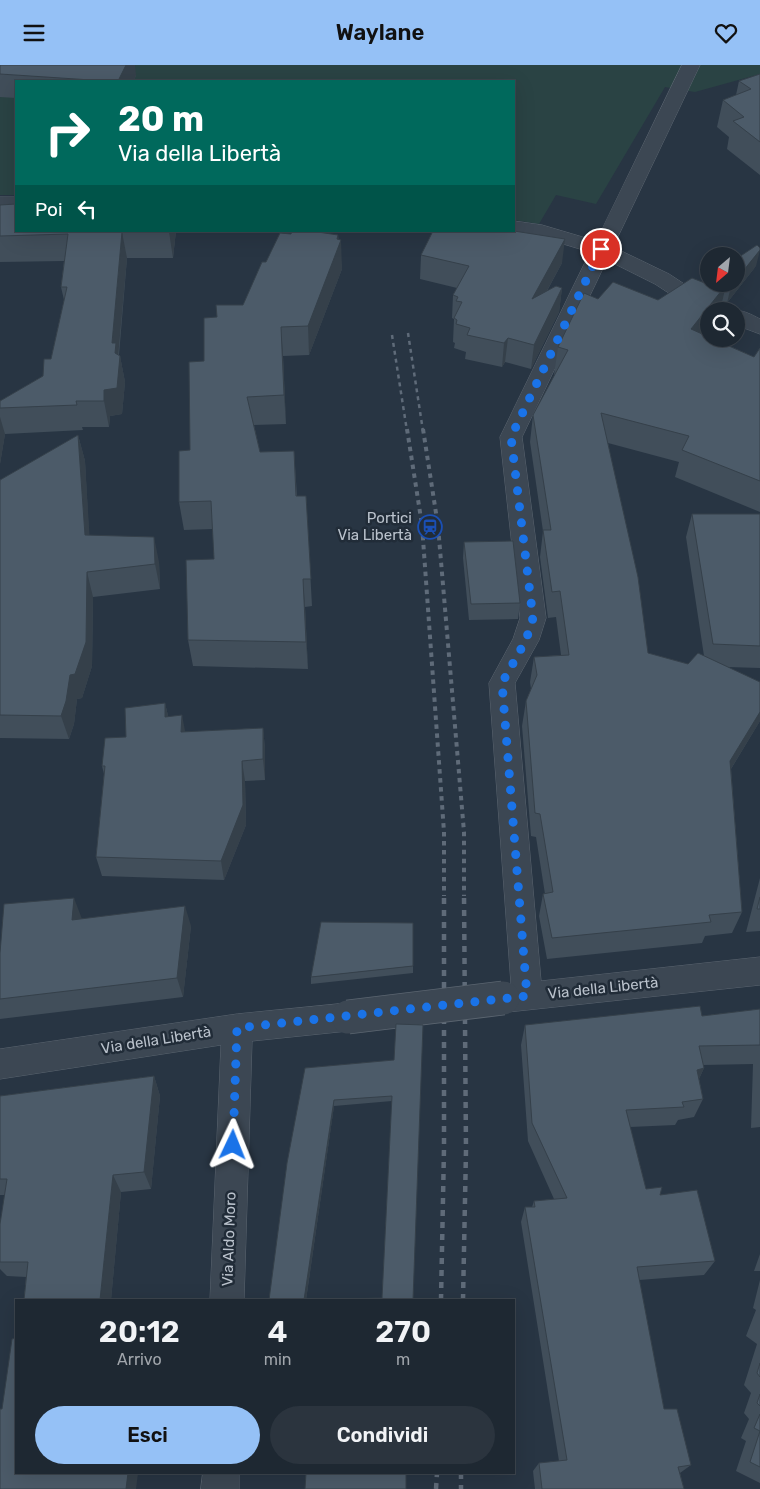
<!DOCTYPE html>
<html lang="it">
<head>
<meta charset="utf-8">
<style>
  body { margin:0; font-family:Rubik,sans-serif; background:#2b343e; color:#f1f3f6; height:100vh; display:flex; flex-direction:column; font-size:19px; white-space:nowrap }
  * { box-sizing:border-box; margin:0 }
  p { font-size:16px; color:#a1a6ac }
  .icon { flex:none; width:28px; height:28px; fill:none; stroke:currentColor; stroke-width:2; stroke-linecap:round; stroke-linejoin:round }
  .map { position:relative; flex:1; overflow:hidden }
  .panel { position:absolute; left:15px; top:1234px; width:500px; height:175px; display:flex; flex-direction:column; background:#1e2832; border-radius:0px; box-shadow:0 5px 20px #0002,0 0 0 1px #3c444d }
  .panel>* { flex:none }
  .banner { position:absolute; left:15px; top:15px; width:500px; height:152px; border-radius:0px; box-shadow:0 5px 20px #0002,0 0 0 1px #3c444d; background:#00695c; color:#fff; overflow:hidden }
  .needle { width:32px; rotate:208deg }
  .buttons { position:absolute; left:700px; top:182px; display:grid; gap:10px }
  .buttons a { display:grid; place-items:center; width:45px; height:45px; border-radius:50%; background:#1e2832; box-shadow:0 5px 20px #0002,0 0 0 1px #3c444d; font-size:25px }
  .pin { position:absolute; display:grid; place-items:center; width:42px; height:42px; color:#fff; margin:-21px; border:2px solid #fff; border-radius:50%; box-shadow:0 1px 5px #0007 }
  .me { position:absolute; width:55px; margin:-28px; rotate:2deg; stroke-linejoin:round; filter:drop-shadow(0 0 4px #0008) }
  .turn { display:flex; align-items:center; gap:18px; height:105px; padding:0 20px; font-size:22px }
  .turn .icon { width:65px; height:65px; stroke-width:2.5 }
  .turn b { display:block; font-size:35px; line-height:42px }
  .then { display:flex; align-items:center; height:48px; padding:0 20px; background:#0003; gap:10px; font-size:19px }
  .eta { display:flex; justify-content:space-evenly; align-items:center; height:85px; text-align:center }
  .eta b { font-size:30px; font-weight:600; line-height:35px }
  .primary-button { display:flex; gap:10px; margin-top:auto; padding:10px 20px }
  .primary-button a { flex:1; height:58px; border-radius:30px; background:#95c1f6; color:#111; font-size:20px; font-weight:600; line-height:58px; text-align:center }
  .primary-button a+a { background:#2b343e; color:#f1f3f6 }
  header { display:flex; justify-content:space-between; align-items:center; height:65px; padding:0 20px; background:#95c1f6; color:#111; font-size:22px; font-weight:600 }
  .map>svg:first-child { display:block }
  .green { fill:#2a4344 }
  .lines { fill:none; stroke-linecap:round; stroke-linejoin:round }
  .minor-casing { stroke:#5b6570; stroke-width:1 }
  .minor { fill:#3c4753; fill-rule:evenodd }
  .rail-far2 { stroke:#5f6b79; stroke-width:2.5; stroke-dasharray:4 4; stroke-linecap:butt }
  .rail-far1 { stroke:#5f6b79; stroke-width:4; stroke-dasharray:4.5 4.5; stroke-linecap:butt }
  .rail { stroke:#5f6b79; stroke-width:4.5; stroke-dasharray:6 6; stroke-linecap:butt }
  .minor-bridge-casing { stroke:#5b6570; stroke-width:35; stroke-linecap:butt }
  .minor-bridge { stroke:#3c4753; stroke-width:33 }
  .wall { fill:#414e5a; fill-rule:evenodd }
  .shaded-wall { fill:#35404a }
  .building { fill:#4c5b69; stroke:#35404a }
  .route { stroke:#1a73e8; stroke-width:9; stroke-dasharray:0 16.2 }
  .labels { text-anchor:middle; stroke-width:5; stroke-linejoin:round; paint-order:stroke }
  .poi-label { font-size:15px; fill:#bac2cc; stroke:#212c38; text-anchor:end }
  .street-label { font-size:15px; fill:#bac2cc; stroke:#212c38 }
</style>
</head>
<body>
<header><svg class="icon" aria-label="menu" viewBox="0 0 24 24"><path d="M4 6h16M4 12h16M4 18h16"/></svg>Waylane<svg class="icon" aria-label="heart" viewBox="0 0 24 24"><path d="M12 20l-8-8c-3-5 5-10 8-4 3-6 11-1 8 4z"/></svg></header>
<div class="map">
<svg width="760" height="1424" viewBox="0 0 760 1424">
  <rect width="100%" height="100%" fill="#283543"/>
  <!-- green -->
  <path class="green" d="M 0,0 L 760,0 L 760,9 L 695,27 L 665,22 L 596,139 L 556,130 L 539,159 L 514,155 L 514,16 L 16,16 L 16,130 L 0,130 Z"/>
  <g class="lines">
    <!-- minor casing -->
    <g class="minor-casing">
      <path id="minor" d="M 682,0 L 700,0 L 613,182 L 669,209 L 698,228 L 729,241 L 733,246 C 742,244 752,250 760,254 L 760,269 L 736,260 L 736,246 L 709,246 L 709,248 L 684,238 L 655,219 L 607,195 L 522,372 L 546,553 L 539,575 L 515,618 L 541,916 L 760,892 L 760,920 L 508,947 L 497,943 L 493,933 L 497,923 L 511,919 L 489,618 L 513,574 L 520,553 L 500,372 L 590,187 L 540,172 L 507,166 L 514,166 L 514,156 L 542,160 L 596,176 Z
        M 0,132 L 16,132 L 16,144 L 0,144 Z
        M 348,938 L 359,942 L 363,952 L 359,962 L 348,966 L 252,976 L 244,1235 L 210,1235 L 221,980 L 0,1014 L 0,984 L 237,949 Z
        M 203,1408 L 239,1408 L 239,1424 L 201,1424 Z"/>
    </g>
    <!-- minor -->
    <use href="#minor" class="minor"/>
    <!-- rail-far2 -->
    <path class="rail-far2" d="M 408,268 L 423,366
      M 392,270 L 407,366"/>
    <!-- rail-far1 -->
    <path class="rail-far1" d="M 407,364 L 422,460 L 444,767 L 444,831
      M 423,364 L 438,461 L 464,767 L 464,831"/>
    <!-- rail -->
    <path class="rail" d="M 441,1235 L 444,1083 L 444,830
      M 463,1235 L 466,1085 L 464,830
      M 461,1408 L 461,1424
      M 436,1424 L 437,1408"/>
    <!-- minor-bridge casing -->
    <g class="minor-bridge-casing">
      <path id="minor-bridge" d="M 348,952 L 503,933"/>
    </g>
    <!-- minor-bridge -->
    <use href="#minor-bridge" class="minor-bridge"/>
  </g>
  <!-- wall -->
  <path class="wall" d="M 0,0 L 136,10 L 134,16 L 16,16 L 16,33 L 0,32 Z
    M 760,9 L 760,110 L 727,84 L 729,72 L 717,62 L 723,35 L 736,30 L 739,16 Z
    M 0,140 L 16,166 L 176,166 L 173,193 L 127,193 L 119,290 L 120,291 L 125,317 L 122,349 L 110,351 L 109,362 L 82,362 L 83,365 L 5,369 L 0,399 L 0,334 L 0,336 L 43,311 L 51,294 L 64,235 L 61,222 L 64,196 L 0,197 Z
    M 291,169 L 338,170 L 342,204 L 309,290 L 283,291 L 286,359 L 254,360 L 260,387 L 294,386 L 297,431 L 306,431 L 312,541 L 305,542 L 308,604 L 193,601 L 188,575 L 214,494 L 213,464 L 184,465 L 179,437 L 190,385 L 204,296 L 217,252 L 243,240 L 266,197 Z
    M 421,190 L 562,198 L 547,226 L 562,223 L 559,247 L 531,304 L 505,297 L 502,302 L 465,294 L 466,287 L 454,283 L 455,278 L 453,277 L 454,254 L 452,253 L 453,230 L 457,223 L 420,214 Z
    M 756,201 L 727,238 L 723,236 L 720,246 L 709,246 L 709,262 L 703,269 L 754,292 L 760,283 L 760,447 L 675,412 L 679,397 L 608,378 L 648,588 L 688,599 L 704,591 L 686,472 L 692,449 L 760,449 L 760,603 L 727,602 L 760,656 L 731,704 L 742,847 L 732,868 L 705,871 L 702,878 L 547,894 L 539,851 L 543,829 L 545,829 L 536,772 L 531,771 L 522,661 L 526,636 L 531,624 L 530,617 L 534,592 L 561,590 L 556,552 L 548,553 L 540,492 L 543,466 L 530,377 L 533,350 L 555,310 L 554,310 L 558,282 L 598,234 L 658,235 L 707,219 L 709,212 L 709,219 L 736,219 Z
    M 78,370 L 85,396 L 89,470 L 159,497 L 160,524 L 93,532 L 92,601 L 82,633 L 77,634 L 74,659 L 69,674 L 0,673 L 0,415 Z
    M 464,477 L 520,538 L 518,554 L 469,555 L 463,493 Z
    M 165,638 L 168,651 L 185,667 L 263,663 L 265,684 L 265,715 L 245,716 L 246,760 L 224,815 L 102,811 L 96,792 L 104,709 L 102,701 L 126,672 Z
    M 760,813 L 760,866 L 746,867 Z
    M 82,854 L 191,861 L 183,932 L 0,954 L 0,888 Z
    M 413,901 L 413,908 L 311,919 L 311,912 Z
    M 760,944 L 760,1062 L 751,1063 L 753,999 L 703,1000 L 704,1003 L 699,1014 L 703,1034 L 694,1052 L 678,1055 L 675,1060 L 630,1062 L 646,1124 L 660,1130 L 715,1196 L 704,1210 L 639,1215 L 664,1344 L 691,1400 L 680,1408 L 684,1424 L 535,1424 L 533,1406 L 539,1398 L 559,1396 L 521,1157 L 525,1142 L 532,1142 L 534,1136 L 554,1134 L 528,1076 L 521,980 L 525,960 L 702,951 Z
    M 394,995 L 413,1235 L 306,1235 L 305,1003 ZM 392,1036 L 382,1233 L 306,1235 L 334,1041 Z
    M 154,1011 L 160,1031 L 151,1124 L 121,1127 L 111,1235 L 24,1235 L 26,1212 L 7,1211 L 0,1204 L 0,1159 L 5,1130 L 0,1130 L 0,1031 Z
    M 760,1189 L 760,1206 L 754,1206 Z
    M 760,1215 L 760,1418 L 736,1406 L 746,1376 L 741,1373 L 749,1354 L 744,1348 L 751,1328 L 744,1320 L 757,1279 L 746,1271 L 756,1245 L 753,1243 Z"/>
  <!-- shaded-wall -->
  <path class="shaded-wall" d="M 126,0 L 135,0 L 136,10 L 134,16 L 118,16 Z
    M 169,166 L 176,166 L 173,193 L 169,167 Z
    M 122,167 L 127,193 L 118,292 L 120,291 L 125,317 L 122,349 L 110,351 L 109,362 L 104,336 L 104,325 L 112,278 Z
    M 338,170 L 338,182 L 341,175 L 342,204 L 309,290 L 308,261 Z
    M 565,174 L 562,198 L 529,258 L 532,234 Z
    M 760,185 L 756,201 L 727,238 L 731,221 L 733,219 L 736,219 L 736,215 Z
    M 726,220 L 720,246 L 709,246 L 709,262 L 685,292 L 691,264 Z
    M 562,223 L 559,247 L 531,304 L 534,280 Z
    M 281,262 L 283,291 L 286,359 L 284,330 Z
    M 508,273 L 505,297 L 502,302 L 504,278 Z
    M 0,352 L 5,369 L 0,399 Z
    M 78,370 L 85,396 L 91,495 L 85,470 Z
    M 154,472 L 159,497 L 160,524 L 155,499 Z
    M 87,507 L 93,532 L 92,601 L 82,633 L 77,634 L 74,659 L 69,674 L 61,651 L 70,610 Z
    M 303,514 L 305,542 L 308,604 L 306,577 Z
    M 165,638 L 170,659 L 165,652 Z
    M 760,647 L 760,656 L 721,720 L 730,696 Z
    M 182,650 L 186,671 L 181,667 Z
    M 263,663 L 265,684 L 265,715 L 263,694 Z
    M 242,696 L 245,716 L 246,760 L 224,815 L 221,796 Z
    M 74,833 L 82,854 L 80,876 L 72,855 Z
    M 185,841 L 191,861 L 183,932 L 177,913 Z
    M 704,1003 L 695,1022 L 697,1005 Z
    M 154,1011 L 160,1031 L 151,1124 L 144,1107 Z
    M 334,1035 L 334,1041 L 306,1235 L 304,1235 Z
    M 113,1110 L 121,1127 L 111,1235 L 100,1235 Z
    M 128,1408 L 138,1408 L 136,1424 L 126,1424 Z"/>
  <!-- building -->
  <path class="building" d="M 0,0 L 126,0 L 118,16 L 106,16 L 0,9 Z
    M 760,9 L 760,77 L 733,56 L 744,52 L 723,35 L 751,24 L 739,16 Z
    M 16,139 L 16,166 L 169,166 L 122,167 L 112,278 L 116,278 L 115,288 L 120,291 L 117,323 L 104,325 L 104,336 L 76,336 L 77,340 L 0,343 L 0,336 L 43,311 L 44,294 L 51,294 L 67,222 L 61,222 L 68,169 L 0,171 L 0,140 Z
    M 292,166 L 311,166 L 338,170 L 337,174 L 341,175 L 308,261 L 281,262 L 284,330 L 247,332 L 260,387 L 294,386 L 296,431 L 306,431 L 311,514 L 303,514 L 306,577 L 188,575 L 186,495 L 214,494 L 211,436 L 179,437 L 179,386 L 190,385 L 189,297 L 204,296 L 204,253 L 217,252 L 216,240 L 243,240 L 262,197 L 266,197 L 280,168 L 291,169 Z
    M 433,166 L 514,166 L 565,174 L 532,234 L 556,221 L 562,223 L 534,280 L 508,273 L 504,278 L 467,270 L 470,263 L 456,259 L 457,255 L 454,253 L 462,237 L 456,236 L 458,232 L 453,230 L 469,201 L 421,190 Z
    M 757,180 L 760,183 L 760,185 L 736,215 L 736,194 Z
    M 692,213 L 715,222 L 726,220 L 691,264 L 709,272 L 709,274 L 713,274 L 754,292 L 760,283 L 760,416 L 682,385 L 689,371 L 601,348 L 638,512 L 648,588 L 688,599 L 698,588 L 760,617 L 760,647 L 730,696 L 742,847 L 709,850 L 711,857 L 552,873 L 543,829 L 553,827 L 540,749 L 535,748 L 526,636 L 537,610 L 534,592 L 569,590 L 560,526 L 552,527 L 543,465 L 551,465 L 533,350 L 568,285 L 558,282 L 584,228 L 598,234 L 613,217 L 658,235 Z
    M 726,219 L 733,219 L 731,221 Z
    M 78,370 L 85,470 L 154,472 L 155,499 L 87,507 L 86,577 L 75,609 L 70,610 L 66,636 L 61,651 L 0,650 L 0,415 Z
    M 692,449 L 760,449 L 760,581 L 713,579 Z
    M 513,476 L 520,538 L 471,539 L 464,477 Z
    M 165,638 L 165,652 L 182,650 L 181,667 L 263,663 L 263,694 L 242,696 L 243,740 L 221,796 L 96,792 L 105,701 L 102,701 L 105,673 L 126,672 L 125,643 Z
    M 760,832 L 760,844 L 757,844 Z
    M 74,833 L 72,855 L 185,841 L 177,913 L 0,934 L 0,888 L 4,839 Z
    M 321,857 L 413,858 L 413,901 L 311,912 Z
    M 700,941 L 702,951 L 760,944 L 760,980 L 699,981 L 704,1003 L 697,1005 L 703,1034 L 682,1037 L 684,1042 L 626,1045 L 646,1124 L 662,1122 L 660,1130 L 697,1125 L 715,1196 L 637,1202 L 664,1344 L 677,1344 L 691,1400 L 678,1402 L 684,1424 L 542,1424 L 539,1398 L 567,1395 L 525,1142 L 535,1142 L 534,1136 L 567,1133 L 532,1058 L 525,960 Z
    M 396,959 L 423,960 L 413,1235 L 306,1235 L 382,1233 L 392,1031 L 334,1035 L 304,1235 L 269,1235 L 287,1098 L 305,1003 L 394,995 Z
    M 154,1011 L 144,1107 L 113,1110 L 100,1235 L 24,1235 L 28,1197 L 0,1197 L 0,1159 L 7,1114 L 0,1114 L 0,1031 Z
    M 16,1273 L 16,1408 L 128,1408 L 126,1424 L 0,1424 L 0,1344 L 2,1344 L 12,1274 Z
    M 760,1298 L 760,1312 L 757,1308 Z
    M 760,1329 L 760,1341 L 757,1338 Z
    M 760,1349 L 760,1402 L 750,1397 L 760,1366 L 754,1363 Z
    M 306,1408 L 406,1408 L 406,1424 L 305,1424 Z"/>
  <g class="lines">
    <!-- route -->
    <path class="route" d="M 233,1080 L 237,963 L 527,931 L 502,618 L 526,575 L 533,553 L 511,372 L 601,184"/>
  </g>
  <!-- icons -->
  <defs>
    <g id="station-ring" transform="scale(1.25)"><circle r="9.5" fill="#212c38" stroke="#1a4fb4" stroke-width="1.5"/><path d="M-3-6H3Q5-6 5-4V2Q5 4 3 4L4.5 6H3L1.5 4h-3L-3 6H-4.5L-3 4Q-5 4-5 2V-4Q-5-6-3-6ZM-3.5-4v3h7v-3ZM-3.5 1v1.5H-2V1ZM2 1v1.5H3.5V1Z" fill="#1a4fb4"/></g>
  </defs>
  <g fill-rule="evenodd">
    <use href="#station-ring" x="430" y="462"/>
  </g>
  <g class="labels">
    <!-- poi labels -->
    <g class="poi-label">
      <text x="412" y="458">Portici<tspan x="412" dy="17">Via Libertà</tspan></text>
    </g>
    <!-- street labels -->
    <g class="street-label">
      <text transform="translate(603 923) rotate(-6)" y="5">Via della Libertà</text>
      <text transform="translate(156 975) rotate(-9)" y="5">Via della Libertà</text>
      <text transform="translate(229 1174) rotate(-88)" y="5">Via Aldo Moro</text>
    </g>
  </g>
</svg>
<div class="buttons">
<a><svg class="needle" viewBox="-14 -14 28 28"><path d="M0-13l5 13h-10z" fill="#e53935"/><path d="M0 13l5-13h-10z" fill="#a1a6ac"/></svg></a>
<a><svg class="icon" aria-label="search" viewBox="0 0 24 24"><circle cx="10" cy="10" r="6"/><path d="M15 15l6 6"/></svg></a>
</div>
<div class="pin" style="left:601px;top:184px;background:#d93025"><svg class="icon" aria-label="arrive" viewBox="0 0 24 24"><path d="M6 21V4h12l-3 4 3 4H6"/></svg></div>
<svg class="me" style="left:233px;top:1080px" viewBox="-20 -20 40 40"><path d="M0-17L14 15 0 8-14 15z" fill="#1a73e8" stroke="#fff" stroke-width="4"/></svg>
<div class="banner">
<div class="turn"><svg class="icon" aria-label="right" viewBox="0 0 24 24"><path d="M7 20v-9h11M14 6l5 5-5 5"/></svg><div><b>20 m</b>Via della Libertà</div></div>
<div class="then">Poi<svg class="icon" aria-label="left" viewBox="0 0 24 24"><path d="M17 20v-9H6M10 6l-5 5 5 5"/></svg></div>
</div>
<section class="panel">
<div class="eta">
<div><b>20:12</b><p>Arrivo</p></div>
<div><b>4</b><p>min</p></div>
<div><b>270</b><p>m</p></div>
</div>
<div class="primary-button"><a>Esci</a><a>Condividi</a></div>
</section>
</div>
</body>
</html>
